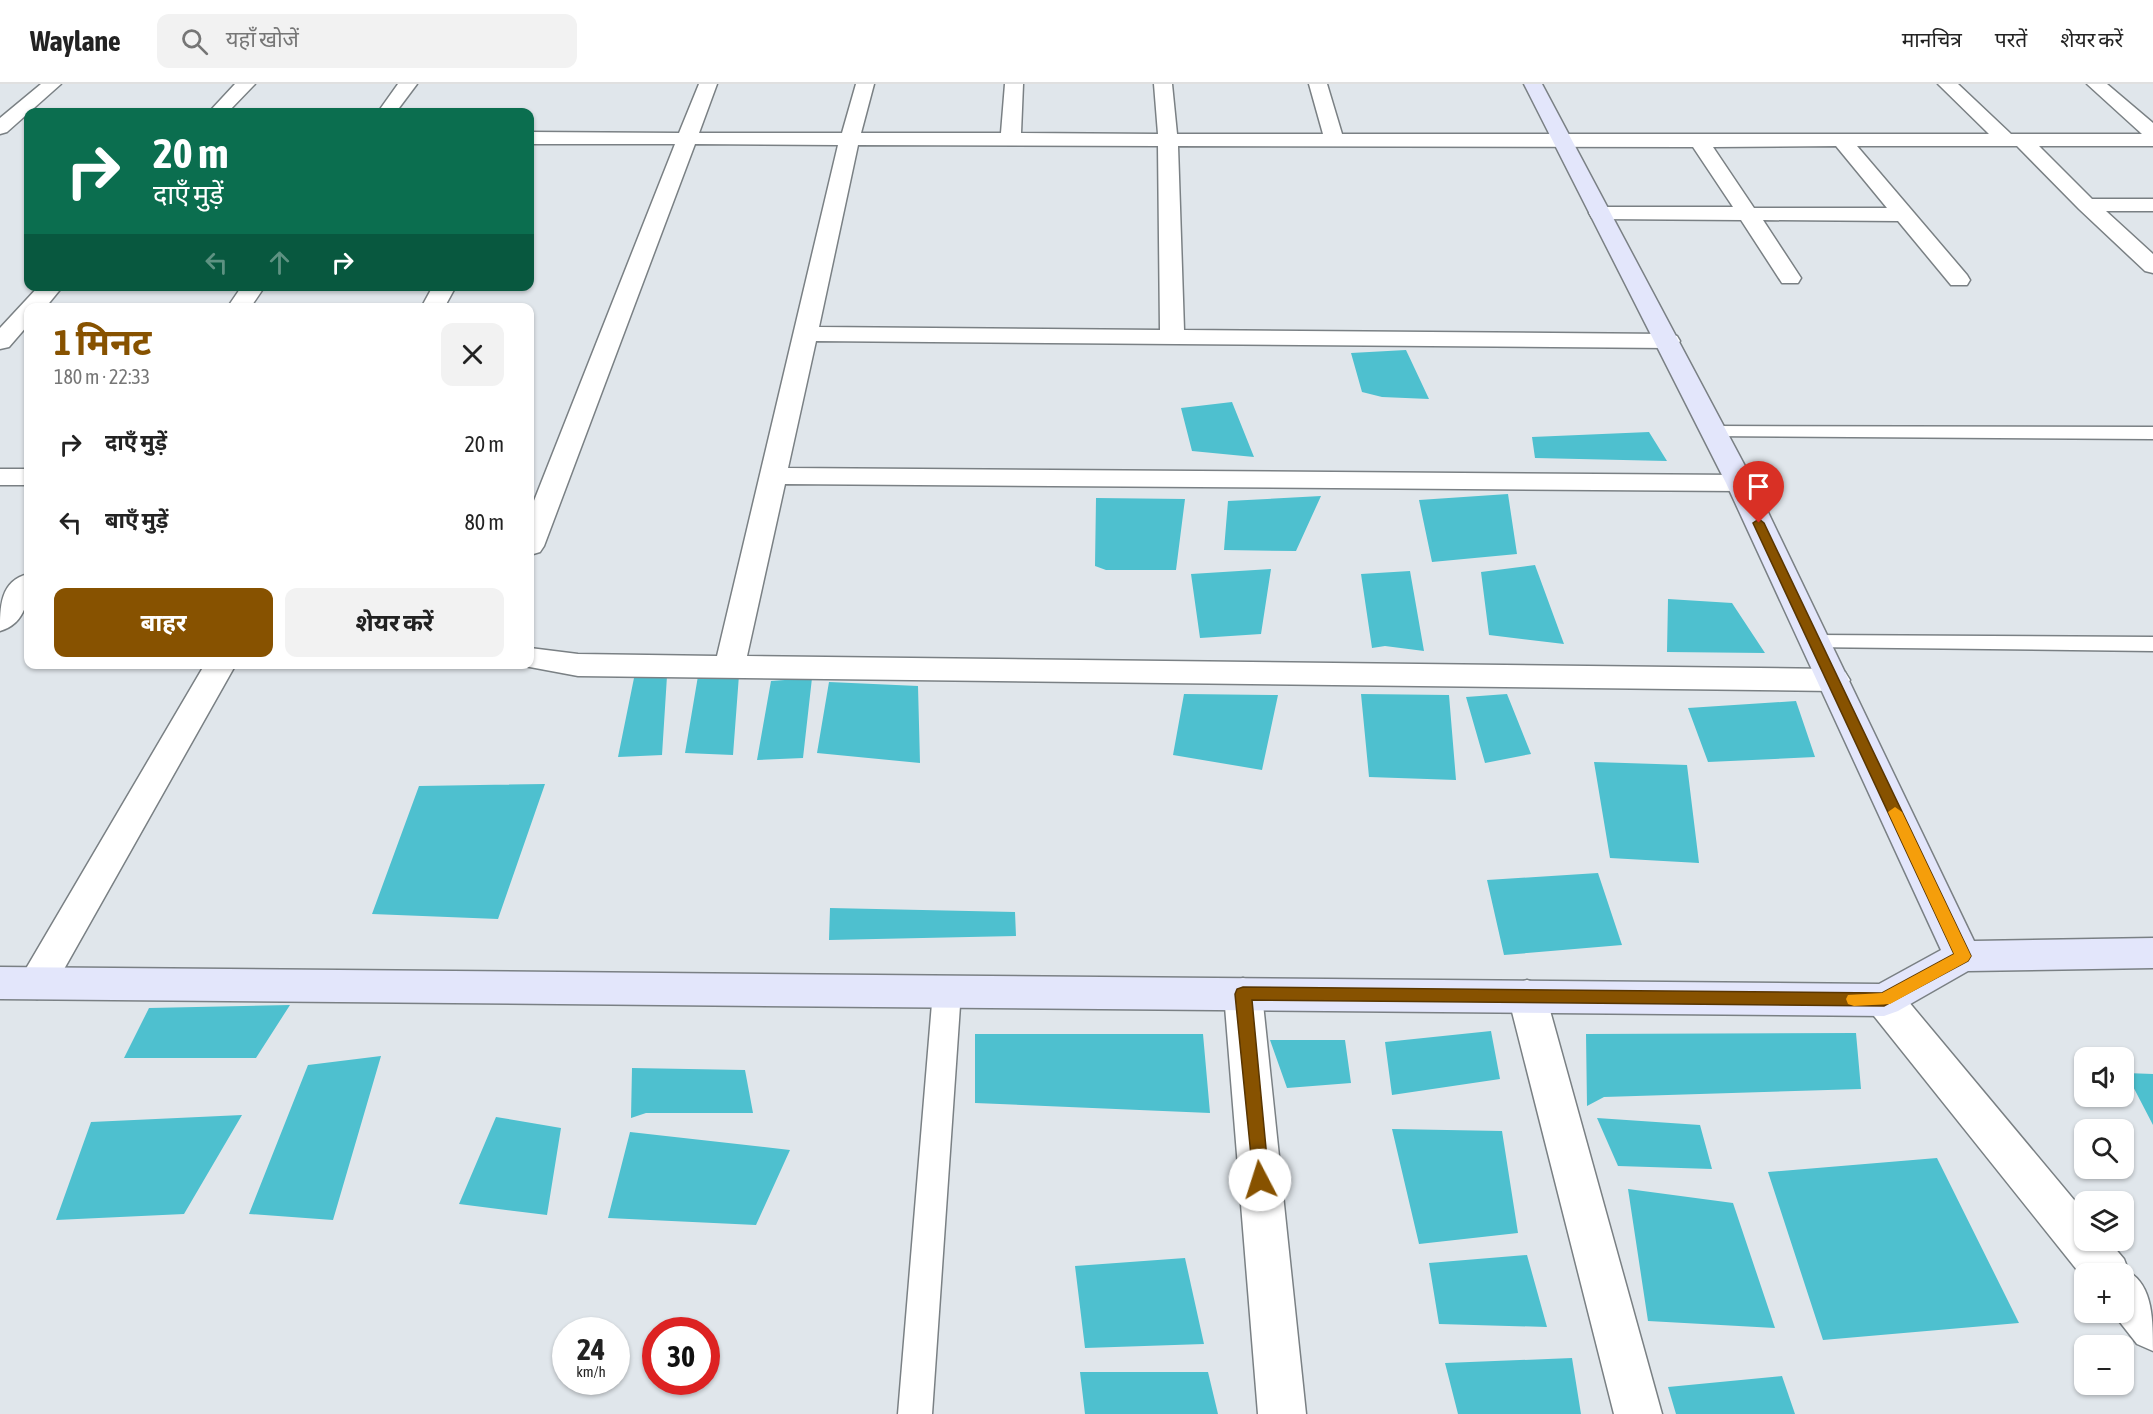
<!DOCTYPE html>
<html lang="hi">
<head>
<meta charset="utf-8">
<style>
  body { margin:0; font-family:"Asap Condensed","Noto Sans Devanagari",sans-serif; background:#f2f2f2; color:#222; height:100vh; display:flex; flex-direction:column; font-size:22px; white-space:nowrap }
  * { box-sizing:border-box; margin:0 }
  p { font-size:20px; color:#767676 }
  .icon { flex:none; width:33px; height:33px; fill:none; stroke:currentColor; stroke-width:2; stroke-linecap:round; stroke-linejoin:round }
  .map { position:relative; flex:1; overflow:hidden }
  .panel { position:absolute; left:24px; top:219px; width:510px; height:366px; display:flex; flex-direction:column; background:#fff; border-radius:12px; box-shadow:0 2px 4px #0004 }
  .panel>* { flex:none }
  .guide { position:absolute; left:24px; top:24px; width:510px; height:183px; border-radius:12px; box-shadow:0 2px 4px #0004; background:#0b6e4f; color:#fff; overflow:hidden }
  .controls { position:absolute; left:2074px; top:963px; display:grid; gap:12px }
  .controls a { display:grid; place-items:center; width:60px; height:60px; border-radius:12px; background:#fff; box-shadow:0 2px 4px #0004; font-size:30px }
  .speed { position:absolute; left:552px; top:1233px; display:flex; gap:12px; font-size:30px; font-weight:700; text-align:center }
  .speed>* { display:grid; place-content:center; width:78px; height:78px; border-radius:50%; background:#fff; box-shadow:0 2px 4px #0004; line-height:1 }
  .speed small { font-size:15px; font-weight:400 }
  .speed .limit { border:9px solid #d22; background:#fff; color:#111 }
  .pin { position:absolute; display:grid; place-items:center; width:51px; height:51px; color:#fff; margin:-62px -26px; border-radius:50% 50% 50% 0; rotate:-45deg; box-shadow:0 0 6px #0007 }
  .pin .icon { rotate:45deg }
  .me { position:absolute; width:66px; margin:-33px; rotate:355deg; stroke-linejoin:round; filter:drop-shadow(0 0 4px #0008) }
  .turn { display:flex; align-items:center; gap:21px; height:126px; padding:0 30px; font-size:27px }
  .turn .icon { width:78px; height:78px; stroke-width:2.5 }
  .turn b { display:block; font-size:42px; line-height:51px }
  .lanes { display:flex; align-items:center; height:57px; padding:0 30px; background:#0003; justify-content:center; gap:30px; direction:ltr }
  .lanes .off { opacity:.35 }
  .round { display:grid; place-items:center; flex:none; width:63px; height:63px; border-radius:12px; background:#f2f2f2 }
  .summary { display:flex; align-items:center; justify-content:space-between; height:102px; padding:0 30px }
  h1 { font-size:36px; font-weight:700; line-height:45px; color:#875200 }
  .cta { display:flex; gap:12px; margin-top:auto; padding:12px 30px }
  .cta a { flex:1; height:69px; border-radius:12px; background:#875200; color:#fff; font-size:24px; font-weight:700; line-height:69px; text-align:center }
  .cta a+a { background:#f2f2f2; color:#222 }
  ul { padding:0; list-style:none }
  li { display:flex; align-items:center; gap:18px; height:78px; padding:0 30px }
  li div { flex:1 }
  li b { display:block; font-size:22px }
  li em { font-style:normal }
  header { display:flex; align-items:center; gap:36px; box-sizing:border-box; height:84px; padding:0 30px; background:#fff; border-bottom:2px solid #e0e0e0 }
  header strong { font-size:28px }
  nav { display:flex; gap:33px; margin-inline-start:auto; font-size:21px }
  .search { width:420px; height:54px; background:#f2f2f2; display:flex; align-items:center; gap:15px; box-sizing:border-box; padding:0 21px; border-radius:12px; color:#767676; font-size:22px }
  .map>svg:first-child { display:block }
  .building { fill:#4ec0cf }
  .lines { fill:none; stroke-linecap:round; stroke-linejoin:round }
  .lane-casing { stroke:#7a8084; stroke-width:3 }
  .street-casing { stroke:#7a8084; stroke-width:3 }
  .secondary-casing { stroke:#7a8084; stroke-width:3 }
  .lane { fill:#fff; fill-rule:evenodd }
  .street { fill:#fff; fill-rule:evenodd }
  .secondary { fill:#e3e6fb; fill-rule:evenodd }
  .route { fill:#875200; stroke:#583500; stroke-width:1.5 }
  .slow { fill:#f59e0b }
</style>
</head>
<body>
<header>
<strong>Waylane</strong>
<div class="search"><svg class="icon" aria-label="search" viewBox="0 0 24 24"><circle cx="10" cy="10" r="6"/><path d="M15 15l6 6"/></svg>यहाँ खोजें</div>
<nav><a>मानचित्र</a><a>परतें</a><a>शेयर करें</a></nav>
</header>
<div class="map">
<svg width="2153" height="1330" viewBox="0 0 2153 1330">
  <rect width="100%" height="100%" fill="#e0e6eb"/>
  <!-- building -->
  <path class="building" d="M 1406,266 L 1429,315 L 1382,313 L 1362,308 L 1351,269 Z
    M 1232,318 L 1254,373 L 1192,367 L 1181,324 Z
    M 1649,348 L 1667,377 L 1535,374 L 1532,353 Z
    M 1508,410 L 1517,470 L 1432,478 L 1419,416 Z
    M 1321,412 L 1296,467 L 1224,466 L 1228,417 Z
    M 1096,414 L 1185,415 L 1176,486 L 1106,486 L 1095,482 Z
    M 1535,481 L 1564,560 L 1489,551 L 1481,488 Z
    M 1271,485 L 1261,550 L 1200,554 L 1191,490 Z
    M 1410,487 L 1424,567 L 1385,562 L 1372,564 L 1361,490 Z
    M 1668,515 L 1732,519 L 1765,569 L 1667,568 Z
    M 739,591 L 733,671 L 685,669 L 698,592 Z
    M 667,592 L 662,671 L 618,673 L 634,594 Z
    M 812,594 L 803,674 L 757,676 L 771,597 Z
    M 829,598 L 918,602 L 920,679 L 817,669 Z
    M 1184,610 L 1278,611 L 1262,686 L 1173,671 Z
    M 1361,610 L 1449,611 L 1456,696 L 1369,693 Z
    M 1507,610 L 1531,670 L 1485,679 L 1466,613 Z
    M 1796,617 L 1815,673 L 1708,678 L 1688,624 Z
    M 1594,678 L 1687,681 L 1699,779 L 1610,774 Z
    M 545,700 L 498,835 L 372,830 L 419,702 Z
    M 1598,789 L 1622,861 L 1504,871 L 1487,796 Z
    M 830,824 L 1015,828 L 1016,852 L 829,856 Z
    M 290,921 L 256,974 L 124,974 L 149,924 Z
    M 1491,947 L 1500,995 L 1392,1011 L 1385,958 Z
    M 1856,949 L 1861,1005 L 1604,1013 L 1587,1022 L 1586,950 Z
    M 975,950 L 1203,950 L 1210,1029 L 975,1019 Z
    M 1270,956 L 1345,956 L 1351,999 L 1287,1004 Z
    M 381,972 L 333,1136 L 249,1130 L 308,981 Z
    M 632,984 L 745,986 L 753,1029 L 646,1029 L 631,1034 Z
    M 2126,989 L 2153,990 L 2153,1041 Z
    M 242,1031 L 184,1130 L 56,1136 L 91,1038 Z
    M 496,1033 L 561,1044 L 547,1131 L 459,1120 Z
    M 1597,1034 L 1700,1041 L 1712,1085 L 1618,1082 Z
    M 1392,1045 L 1502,1047 L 1518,1149 L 1419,1160 Z
    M 630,1048 L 790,1066 L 756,1141 L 608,1134 Z
    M 1937,1074 L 2019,1239 L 1823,1256 L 1768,1088 Z
    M 1628,1105 L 1733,1119 L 1775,1244 L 1648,1237 Z
    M 1527,1171 L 1547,1243 L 1439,1240 L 1429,1179 Z
    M 1185,1174 L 1204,1260 L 1085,1264 L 1075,1182 Z
    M 1572,1274 L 1581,1330 L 1458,1330 L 1445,1279 Z
    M 1080,1288 L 1208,1288 L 1218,1330 L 1085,1330 Z
    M 1782,1292 L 1795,1330 L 1676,1330 L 1668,1303 Z"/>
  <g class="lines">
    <!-- lane casing -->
    <g class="lane-casing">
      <path id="lane" d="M 1714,342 L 2153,343 L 2153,355 L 1707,352 L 1704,348 Z
        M 1815,551 L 2153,553 L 2153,567 L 1807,563 L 1804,558 L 1807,553 Z
        M 947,895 L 957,899 L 961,907 L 932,1330 L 898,1330 L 933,907 L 937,899 Z"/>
    </g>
    <!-- street casing -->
    <g class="street-casing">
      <path id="street" d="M 41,0 L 61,0 L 7,48 L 0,50 L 0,34 Z
        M 235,0 L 255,0 L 228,28 L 209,28 Z
        M 398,0 L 417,0 L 396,28 L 378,28 Z
        M 699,0 L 717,0 L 699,49 L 842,49 L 856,0 L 874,0 L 861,49 L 1001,49 L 1005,0 L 1023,0 L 1021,49 L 1158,50 L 1154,0 L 1172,0 L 1177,50 L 1323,50 L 1309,0 L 1327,0 L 1342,50 L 1989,50 L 1938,0 L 1958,0 L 2011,50 L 2142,50 L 2087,0 L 2107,0 L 2153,39 L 2153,62 L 2039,62 L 2092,115 L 2153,115 L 2153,127 L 2106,127 L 2153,170 L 2153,189 L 2145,187 L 2079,125 L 2017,62 L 1857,62 L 1967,191 L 1970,196 L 1967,201 L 1951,201 L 1898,137 L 1763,136 L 1801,194 L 1798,199 L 1782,199 L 1741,136 L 1600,135 L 1592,134 L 1589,129 L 1592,124 L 1600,123 L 1733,123 L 1693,63 L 1178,62 L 1184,246 L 1668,250 L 1677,252 L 1680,257 L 1677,262 L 1668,264 L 816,257 L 788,384 L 1740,391 L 1750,393 L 1754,399 L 1750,405 L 1740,407 L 785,400 L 747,572 L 1834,585 L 1845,588 L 1850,596 L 1845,604 L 1834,607 L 578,592 L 519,581 L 530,580 L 530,564 L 578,570 L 717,572 L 838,61 L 695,60 L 544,462 L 540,468 L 530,471 L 530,427 L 675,60 L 530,60 L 530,48 L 679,49 ZM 858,61 L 1158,62 L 1160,246 L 819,243 ZM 1836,62 L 1887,124 L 1754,124 L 1713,63 Z
        M 39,202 L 63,202 L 45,224 L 28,224 L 28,241 L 9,263 L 0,265 L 0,244 Z
        M 242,202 L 265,202 L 250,224 L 227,224 Z
        M 433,202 L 456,202 L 444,224 L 421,224 Z
        M 0,385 L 28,385 L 28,401 L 0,401 Z
        M 28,490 C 30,513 26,540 0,547 C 0,523 0,497 28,490 Z
        M 205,580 L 236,580 L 50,910 L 37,915 L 24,910 L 18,899 L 24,888 Z
        M 1243,894 L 1257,899 L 1262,910 L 1306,1330 L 1258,1330 L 1224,910 L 1229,899 Z
        M 1527,896 L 1541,901 L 1546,912 L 1662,1330 L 1614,1330 L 1508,912 L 1513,901 Z
        M 1884,900 L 1898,905 L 2085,1129 L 2085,1156 L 2108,1156 L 2124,1175 L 2129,1188 C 2153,1202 2153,1237 2153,1267 L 2137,1260 L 2112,1228 L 2124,1228 L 2124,1190 L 2085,1190 L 2085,1196 L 1870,927 L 1865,916 L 1870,905 Z"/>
    </g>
    <!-- secondary casing -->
    <g class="secondary-casing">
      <path id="secondary" d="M 1524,0 L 1542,0 L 1754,399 L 1974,857 L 2153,854 L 2153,884 L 1968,887 L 1898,927 L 1884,932 L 0,915 L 0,883 L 1879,900 L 1941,866 L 1726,399 Z"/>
    </g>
    <!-- lane -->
    <use href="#lane" class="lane"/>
    <!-- street -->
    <use href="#street" class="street"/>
    <!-- secondary -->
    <use href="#secondary" class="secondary"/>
  </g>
  <!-- route -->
  <path class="route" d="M 1759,435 L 1764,439 L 1971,872 L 1968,877 L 1884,922 L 1252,916 L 1269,1096 L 1267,1102 L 1260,1104 L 1254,1102 L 1235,910 L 1237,905 L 1243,903 L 1882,909 L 1954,870 L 1753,439 Z"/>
  <!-- slow -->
  <path class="slow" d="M 1895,723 L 1902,728 L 1971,872 L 1968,877 L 1890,920 L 1854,922 L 1848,920 L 1846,915 L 1848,911 L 1882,909 L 1954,870 L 1888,728 Z"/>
</svg>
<div class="controls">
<a><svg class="icon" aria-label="sound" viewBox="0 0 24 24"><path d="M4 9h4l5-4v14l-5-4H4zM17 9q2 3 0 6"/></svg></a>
<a><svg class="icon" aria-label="search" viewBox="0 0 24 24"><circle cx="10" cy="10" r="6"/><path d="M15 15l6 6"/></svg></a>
<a><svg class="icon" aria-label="layers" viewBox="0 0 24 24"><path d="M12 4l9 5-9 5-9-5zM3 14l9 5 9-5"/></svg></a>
<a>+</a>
<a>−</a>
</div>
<div class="speed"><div>24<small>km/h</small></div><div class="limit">30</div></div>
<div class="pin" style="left:1759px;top:439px;background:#d93025"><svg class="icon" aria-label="arrive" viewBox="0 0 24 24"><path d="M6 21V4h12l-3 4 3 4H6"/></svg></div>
<svg class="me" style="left:1260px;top:1096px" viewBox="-20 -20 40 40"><circle r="19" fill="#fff"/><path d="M0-13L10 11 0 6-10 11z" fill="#875200"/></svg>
<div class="guide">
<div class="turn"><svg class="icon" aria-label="right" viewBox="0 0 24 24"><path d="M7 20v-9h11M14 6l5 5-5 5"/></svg><div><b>20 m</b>दाएँ मुड़ें</div></div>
<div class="lanes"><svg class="icon off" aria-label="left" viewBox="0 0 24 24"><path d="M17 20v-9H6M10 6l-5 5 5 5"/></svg><svg class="icon off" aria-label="ahead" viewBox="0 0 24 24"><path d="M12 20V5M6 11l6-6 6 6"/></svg><svg class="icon" aria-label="right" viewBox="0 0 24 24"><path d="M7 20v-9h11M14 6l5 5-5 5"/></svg></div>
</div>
<section class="panel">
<div class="summary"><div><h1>1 मिनट</h1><p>180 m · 22:33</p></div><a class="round"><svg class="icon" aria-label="close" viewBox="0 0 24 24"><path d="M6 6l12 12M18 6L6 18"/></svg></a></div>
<ul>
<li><svg class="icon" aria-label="right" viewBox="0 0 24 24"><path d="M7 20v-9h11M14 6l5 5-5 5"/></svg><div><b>दाएँ मुड़ें</b></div><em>20 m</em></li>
<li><svg class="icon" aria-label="left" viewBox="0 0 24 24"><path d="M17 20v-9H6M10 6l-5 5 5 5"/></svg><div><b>बाएँ मुड़ें</b></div><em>80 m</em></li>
</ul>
<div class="cta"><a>बाहर</a><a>शेयर करें</a></div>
</section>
</div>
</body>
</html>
